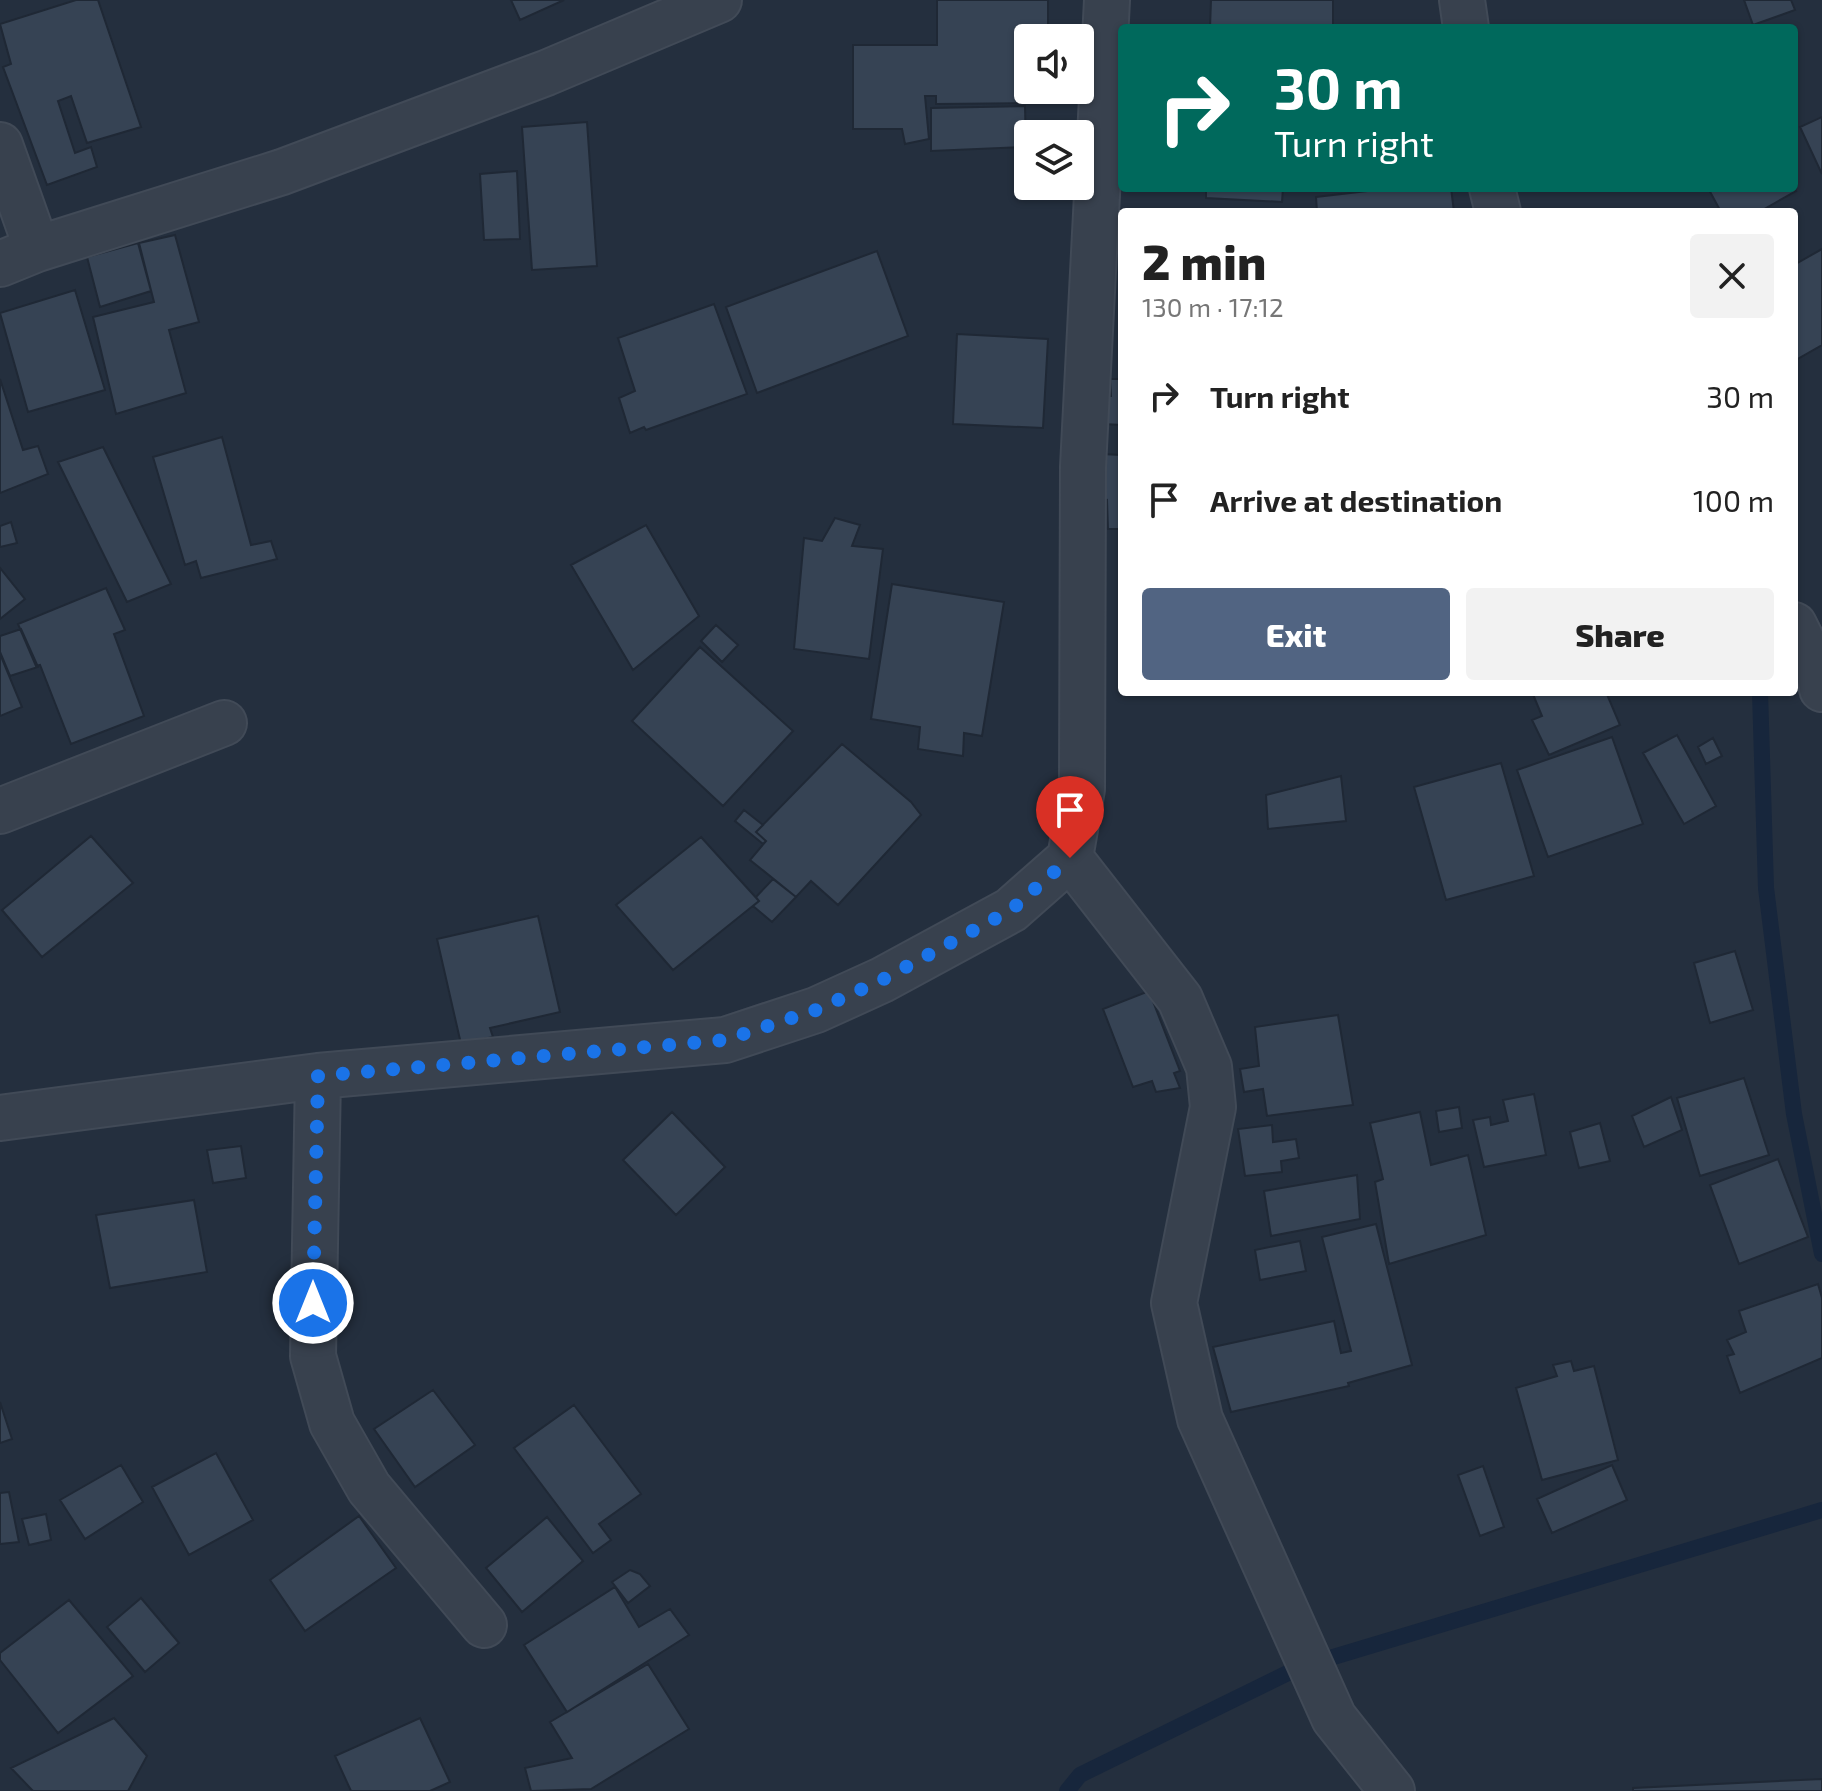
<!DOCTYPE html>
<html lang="en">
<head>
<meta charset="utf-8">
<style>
  body { margin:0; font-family:"Exo 2",sans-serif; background:#f2f2f2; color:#222; height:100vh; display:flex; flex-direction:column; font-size:30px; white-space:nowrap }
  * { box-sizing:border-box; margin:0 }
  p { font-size:26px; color:#767676 }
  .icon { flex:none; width:44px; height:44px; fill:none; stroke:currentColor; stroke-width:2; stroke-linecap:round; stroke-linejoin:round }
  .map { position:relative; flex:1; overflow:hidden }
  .details { position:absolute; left:1118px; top:208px; width:680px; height:488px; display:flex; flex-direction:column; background:#fff; border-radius:8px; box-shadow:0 2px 6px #0004 }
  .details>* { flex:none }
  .top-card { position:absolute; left:1118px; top:24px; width:680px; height:168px; border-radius:8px; box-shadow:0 2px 6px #0004; background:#00695c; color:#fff; overflow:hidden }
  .fabs { position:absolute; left:1014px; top:24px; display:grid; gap:16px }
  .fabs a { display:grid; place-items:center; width:80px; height:80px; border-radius:8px; background:#fff; box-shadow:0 2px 6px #0004; font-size:40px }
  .pin { position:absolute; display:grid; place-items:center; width:68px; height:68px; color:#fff; margin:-82px -34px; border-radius:50% 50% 50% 0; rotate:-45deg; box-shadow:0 0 8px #0007 }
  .pin .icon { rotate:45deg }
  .me { position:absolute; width:88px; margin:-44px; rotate:0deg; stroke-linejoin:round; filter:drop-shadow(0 0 6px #0008) }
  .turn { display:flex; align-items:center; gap:28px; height:168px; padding:0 24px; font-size:36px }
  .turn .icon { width:104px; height:104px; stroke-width:2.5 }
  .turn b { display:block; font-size:56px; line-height:68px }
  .round { display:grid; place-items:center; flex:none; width:84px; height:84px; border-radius:8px; background:#f2f2f2 }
  .headline { display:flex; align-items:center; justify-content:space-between; height:136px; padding:0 24px }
  h1 { font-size:48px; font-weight:800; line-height:60px }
  .cta { display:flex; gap:16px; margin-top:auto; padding:16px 24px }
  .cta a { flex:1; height:92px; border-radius:8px; background:#516482; color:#fff; font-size:32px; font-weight:800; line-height:92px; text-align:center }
  .cta a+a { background:#f2f2f2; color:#222 }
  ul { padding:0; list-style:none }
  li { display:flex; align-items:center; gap:24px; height:104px; padding:0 24px }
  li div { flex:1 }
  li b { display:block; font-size:30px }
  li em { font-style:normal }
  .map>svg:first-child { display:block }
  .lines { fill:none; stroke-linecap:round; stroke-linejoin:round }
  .stream { stroke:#17263c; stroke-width:16 }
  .building { fill:#364354; stroke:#1f2835; stroke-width:2 }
  .street-casing { stroke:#414a57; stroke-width:48 }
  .street { stroke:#38414e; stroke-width:44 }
  .route { stroke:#1a73e8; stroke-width:14; stroke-dasharray:0 25.2 }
</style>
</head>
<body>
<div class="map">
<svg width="1822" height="1791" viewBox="0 0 1822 1791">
  <rect width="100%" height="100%" fill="#242f3e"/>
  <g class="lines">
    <!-- stream -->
    <path class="stream" d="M 1760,692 L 1766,888 L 1794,1114 L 1822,1254
      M 1067,1791 L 1080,1775 L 1300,1667 L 1822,1510"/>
  </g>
  <!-- building -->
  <path class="building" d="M 76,0 L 98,0 L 141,127 L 87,143 L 71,96 L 58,101 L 75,153 L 91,147 L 97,167 L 47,185 L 3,67 L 11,64 L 0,24 Z
    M 511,0 L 564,0 L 520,20 Z
    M 937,0 L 1048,0 L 1048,38 L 1028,38 L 1028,90 L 1048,90 L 1048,103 L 936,104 L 936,96 L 925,96 L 929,139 L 905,144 L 902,129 L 853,129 L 853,45 L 937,45 Z
    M 1211,0 L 1333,0 L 1333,28 L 1210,28 Z
    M 1744,0 L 1791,0 L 1795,10 L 1753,25 Z
    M 1025,106 L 1026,147 L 931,151 L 931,108 Z
    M 1822,117 L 1822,174 L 1800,127 Z
    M 587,122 L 597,266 L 532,270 L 522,127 Z
    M 517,171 L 520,239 L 484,240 L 480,174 Z
    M 1794,187 L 1796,191 L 1759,212 L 1721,212 L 1708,188 Z
    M 1206,188 L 1283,188 L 1282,202 L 1206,198 Z
    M 1366,188 L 1451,188 L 1454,212 L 1317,212 L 1316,197 L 1368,191 Z
    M 175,235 L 199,322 L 169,330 L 186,393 L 116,414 L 93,317 L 154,302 L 139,243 Z
    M 138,243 L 151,291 L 100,307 L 87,257 Z
    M 1822,249 L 1822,345 L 1794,361 L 1794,265 Z
    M 877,251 L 908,336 L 757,393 L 726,307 Z
    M 75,290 L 105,390 L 28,412 L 0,313 Z
    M 714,304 L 747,394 L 646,430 L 644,427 L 630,433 L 619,398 L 635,391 L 618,338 Z
    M 957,334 L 1048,339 L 1043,428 L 953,424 Z
    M 0,379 L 23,450 L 38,446 L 48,474 L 0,493 Z
    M 1110,379 L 1122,379 L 1122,425 L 1103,424 L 1104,396 L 1111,396 Z
    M 222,437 L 251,545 L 271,541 L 277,559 L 201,578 L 196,561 L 185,565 L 153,457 Z
    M 103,447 L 171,584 L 127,602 L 58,462 Z
    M 1101,454 L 1122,455 L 1122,529 L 1108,529 L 1107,500 L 1101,501 Z
    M 835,518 L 860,525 L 852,546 L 883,549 L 869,659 L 794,649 L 804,538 L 822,541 Z
    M 11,522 L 17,543 L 0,547 L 0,526 Z
    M 646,525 L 699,616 L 633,670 L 571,565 Z
    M 0,568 L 25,599 L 0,619 Z
    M 892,584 L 1004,602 L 982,736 L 964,733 L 963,756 L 918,749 L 920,727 L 871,719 Z
    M 106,588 L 125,630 L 114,634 L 144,716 L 71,744 L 40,665 L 36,666 L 18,624 Z
    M 716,625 L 738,645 L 722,662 L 701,641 Z
    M 21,629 L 38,667 L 10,676 L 0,652 L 0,636 Z
    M 700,647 L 793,731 L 723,806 L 632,721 Z
    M 0,654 L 22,707 L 0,716 Z
    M 1532,692 L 1606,692 L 1620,725 L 1549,755 L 1532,720 L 1542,716 Z
    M 1677,735 L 1716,806 L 1684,824 L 1643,753 Z
    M 1612,737 L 1643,824 L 1548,857 L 1517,770 Z
    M 1713,738 L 1722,756 L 1706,764 L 1698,747 Z
    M 842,744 L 911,802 L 921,815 L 838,905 L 811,881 L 796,897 L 750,860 L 766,841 L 756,832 Z
    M 1501,763 L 1534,876 L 1446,900 L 1414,787 Z
    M 1341,776 L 1346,821 L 1268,829 L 1266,795 Z
    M 744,810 L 763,825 L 756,832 L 766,841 L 763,844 L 735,821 Z
    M 91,836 L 133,883 L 42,957 L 2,910 Z
    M 701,837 L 759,901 L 673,970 L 616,905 Z
    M 773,879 L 796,897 L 772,922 L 753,906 L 759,901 L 756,897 Z
    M 538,916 L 560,1012 L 490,1028 L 493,1037 L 461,1044 L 437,939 Z
    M 1735,951 L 1753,1010 L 1710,1023 L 1694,963 Z
    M 1149,991 L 1180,1071 L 1174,1073 L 1180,1088 L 1156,1092 L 1152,1081 L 1133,1087 L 1103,1009 Z
    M 1338,1015 L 1353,1105 L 1267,1116 L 1263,1089 L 1244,1092 L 1240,1069 L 1259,1066 L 1255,1027 Z
    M 1744,1078 L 1769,1155 L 1700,1176 L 1677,1098 Z
    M 1534,1094 L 1546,1155 L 1484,1167 L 1473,1120 L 1490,1117 L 1491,1125 L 1508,1121 L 1503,1100 Z
    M 1671,1097 L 1682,1130 L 1644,1147 L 1632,1116 Z
    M 1459,1107 L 1462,1128 L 1439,1132 L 1436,1111 Z
    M 672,1112 L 725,1167 L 676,1215 L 623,1160 Z
    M 1420,1112 L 1431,1165 L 1468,1155 L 1486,1235 L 1389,1264 L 1375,1182 L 1383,1179 L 1370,1123 Z
    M 1600,1123 L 1610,1161 L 1579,1168 L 1570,1132 Z
    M 1272,1125 L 1273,1142 L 1296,1139 L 1299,1158 L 1281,1161 L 1282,1172 L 1245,1176 L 1238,1129 Z
    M 241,1146 L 246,1178 L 213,1183 L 207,1150 Z
    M 1778,1159 L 1808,1237 L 1739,1264 L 1710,1185 Z
    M 1357,1175 L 1360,1219 L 1271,1236 L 1264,1191 Z
    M 194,1200 L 207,1272 L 110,1288 L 96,1215 Z
    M 1376,1224 L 1412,1365 L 1348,1383 L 1349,1386 L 1231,1412 L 1213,1347 L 1334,1321 L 1341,1353 L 1351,1351 L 1322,1237 Z
    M 1300,1241 L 1306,1271 L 1260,1280 L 1255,1250 Z
    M 1818,1284 L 1822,1298 L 1822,1358 L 1740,1393 L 1727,1356 L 1734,1354 L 1727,1340 L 1746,1332 L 1739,1311 Z
    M 1571,1361 L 1574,1371 L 1594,1366 L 1618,1460 L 1542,1480 L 1516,1388 L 1557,1376 L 1553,1365 Z
    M 433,1390 L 475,1445 L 415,1487 L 374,1429 Z
    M 0,1402 L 12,1439 L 0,1443 Z
    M 574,1405 L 641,1494 L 599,1524 L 611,1540 L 593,1553 L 514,1448 Z
    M 216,1453 L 253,1520 L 189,1555 L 152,1487 Z
    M 121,1465 L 143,1502 L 85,1539 L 60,1500 Z
    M 1612,1465 L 1627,1500 L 1552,1533 L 1537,1499 Z
    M 1483,1466 L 1504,1527 L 1480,1536 L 1458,1475 Z
    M 9,1492 L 19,1542 L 0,1544 L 0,1493 Z
    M 46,1514 L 51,1540 L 29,1545 L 22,1519 Z
    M 359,1516 L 396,1568 L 305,1631 L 270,1580 Z
    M 547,1517 L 583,1561 L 522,1612 L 486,1568 Z
    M 630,1570 L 640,1574 L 650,1586 L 628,1603 L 612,1582 Z
    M 615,1587 L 639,1627 L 670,1609 L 689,1635 L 567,1712 L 524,1645 Z
    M 141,1598 L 179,1643 L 145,1672 L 107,1627 Z
    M 69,1600 L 133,1676 L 58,1733 L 0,1660 L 0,1653 Z
    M 648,1664 L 689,1729 L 591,1789 L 531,1791 L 525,1768 L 572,1758 L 550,1722 Z
    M 114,1718 L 147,1756 L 128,1791 L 33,1791 L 11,1768 Z
    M 420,1718 L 450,1782 L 430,1791 L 351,1791 L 335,1756 Z
    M 1822,1779 L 1822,1791 L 1633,1791 L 1633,1788 Z"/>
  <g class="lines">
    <!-- street casing -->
    <g class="street-casing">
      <path id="street" d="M 1462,0 L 1466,28
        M 0,145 L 37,249
        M 1492,188 L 1498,212
        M 0,264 L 37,249 L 282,172 L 546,73 L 719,0
        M 1794,625 L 1820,677 L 1822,689
        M 0,811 L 224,723
        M 1070,858 L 1180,999 L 1209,1067 L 1213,1107 L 1174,1303 L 1200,1419 L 1334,1718 L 1392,1791
        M 318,1076 L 313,1356 L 332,1423 L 369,1488 L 484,1625
        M 0,1118 L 318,1076 L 725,1040 L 816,1010 L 882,980 L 1011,910 L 1070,858 L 1082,789 L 1083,467 L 1107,0"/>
    </g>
    <!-- street -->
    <use href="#street" class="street"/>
  </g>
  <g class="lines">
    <!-- route -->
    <path class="route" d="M 313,1303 L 318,1076 L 725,1040 L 816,1010 L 882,980 L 1011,910 L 1070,858"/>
  </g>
</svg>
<div class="fabs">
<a><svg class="icon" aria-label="sound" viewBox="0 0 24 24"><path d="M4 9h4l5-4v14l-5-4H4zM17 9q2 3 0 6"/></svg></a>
<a><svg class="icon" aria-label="layers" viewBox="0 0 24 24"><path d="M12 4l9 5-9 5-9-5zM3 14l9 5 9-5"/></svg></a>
</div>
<div class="pin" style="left:1070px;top:858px;background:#d93025"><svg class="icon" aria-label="arrive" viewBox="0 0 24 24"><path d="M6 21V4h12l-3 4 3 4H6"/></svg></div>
<svg class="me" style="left:313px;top:1303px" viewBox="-20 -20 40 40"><circle r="17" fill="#1a73e8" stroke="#fff" stroke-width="3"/><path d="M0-11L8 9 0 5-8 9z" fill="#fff"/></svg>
<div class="top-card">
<div class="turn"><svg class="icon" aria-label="right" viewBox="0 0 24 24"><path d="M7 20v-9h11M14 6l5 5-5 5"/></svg><div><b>30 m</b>Turn right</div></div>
</div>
<section class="details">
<div class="headline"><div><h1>2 min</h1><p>130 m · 17:12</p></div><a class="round"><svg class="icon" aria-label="close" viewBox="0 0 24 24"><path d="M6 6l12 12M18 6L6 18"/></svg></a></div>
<ul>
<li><svg class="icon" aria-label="right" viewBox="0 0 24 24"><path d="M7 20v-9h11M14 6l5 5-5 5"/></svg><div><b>Turn right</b></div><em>30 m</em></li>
<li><svg class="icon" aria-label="arrive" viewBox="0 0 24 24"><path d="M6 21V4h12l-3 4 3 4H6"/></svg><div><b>Arrive at destination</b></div><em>100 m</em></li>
</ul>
<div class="cta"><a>Exit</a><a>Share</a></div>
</section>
</div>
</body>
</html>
